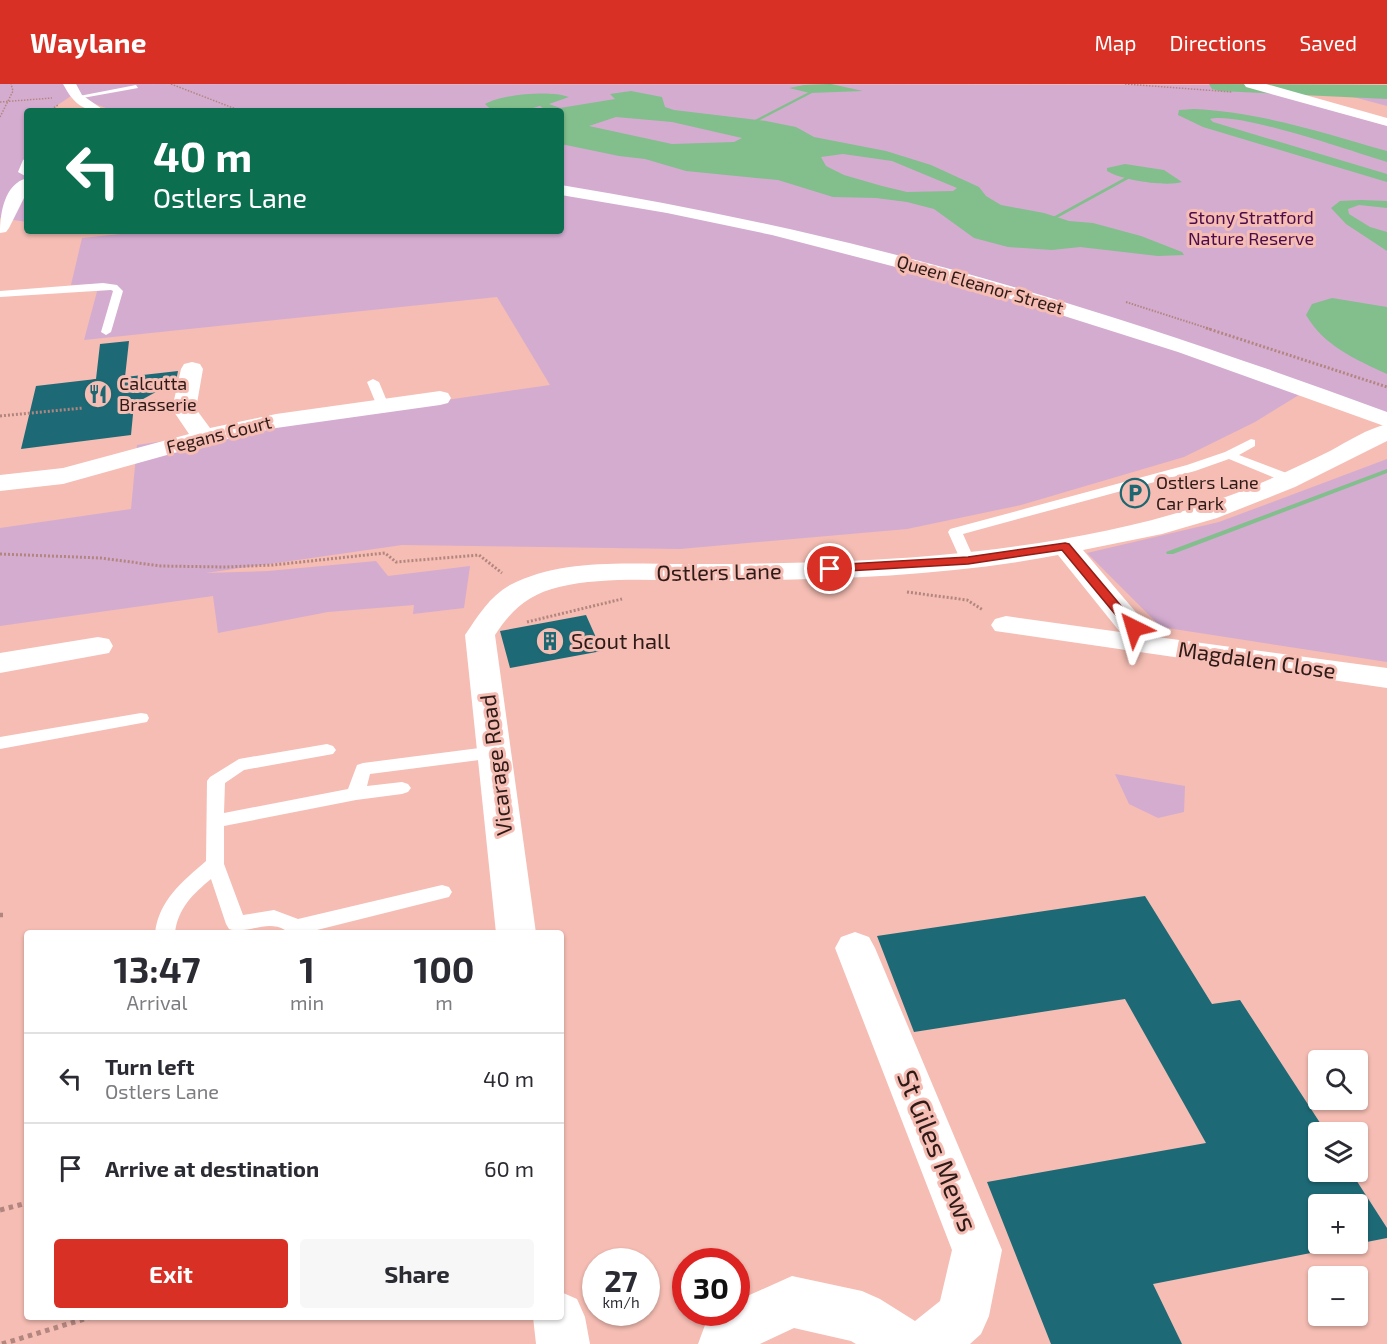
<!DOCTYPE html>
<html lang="en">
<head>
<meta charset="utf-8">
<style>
  body { margin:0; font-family:"Exo 2",sans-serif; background:#f7f7f7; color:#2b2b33; height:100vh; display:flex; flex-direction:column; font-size:22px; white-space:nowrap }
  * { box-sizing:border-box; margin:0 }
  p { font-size:20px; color:#7c7c81 }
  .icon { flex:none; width:33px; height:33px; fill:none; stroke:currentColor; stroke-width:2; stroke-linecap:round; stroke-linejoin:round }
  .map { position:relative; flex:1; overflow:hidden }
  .sheet { position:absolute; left:24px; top:846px; width:540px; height:390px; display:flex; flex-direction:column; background:#fff; border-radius:6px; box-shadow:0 2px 4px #0004 }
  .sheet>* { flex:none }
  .hud { position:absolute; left:24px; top:24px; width:540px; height:126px; border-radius:6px; box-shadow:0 2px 4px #0004; background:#0b6e4f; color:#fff; overflow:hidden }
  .tools { position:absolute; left:1308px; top:966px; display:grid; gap:12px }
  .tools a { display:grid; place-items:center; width:60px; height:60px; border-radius:6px; background:#fff; box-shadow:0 2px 4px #0004; font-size:30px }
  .speed { position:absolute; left:582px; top:1164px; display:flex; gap:12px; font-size:30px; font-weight:700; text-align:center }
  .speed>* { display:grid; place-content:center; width:78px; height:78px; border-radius:50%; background:#fff; box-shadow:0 2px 4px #0004; line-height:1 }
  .speed small { font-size:15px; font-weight:400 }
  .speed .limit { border:9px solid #d22; background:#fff; color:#111 }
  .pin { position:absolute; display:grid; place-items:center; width:51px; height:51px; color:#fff; margin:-26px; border:3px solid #fff; border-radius:50%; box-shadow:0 2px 6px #0007 }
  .me { position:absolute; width:66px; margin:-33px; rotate:320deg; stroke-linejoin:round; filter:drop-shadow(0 0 4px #0008) }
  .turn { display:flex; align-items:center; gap:21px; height:126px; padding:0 30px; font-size:27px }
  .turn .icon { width:78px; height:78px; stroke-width:2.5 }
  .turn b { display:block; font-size:42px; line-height:51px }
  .eta { display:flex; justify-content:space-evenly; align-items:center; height:102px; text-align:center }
  .eta b { font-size:36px; font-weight:700; line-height:42px }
  .button { display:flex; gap:12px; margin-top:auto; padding:12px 30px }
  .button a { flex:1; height:69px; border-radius:6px; background:#d93025; color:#fff; font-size:24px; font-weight:700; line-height:69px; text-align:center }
  .button a+a { background:#f7f7f7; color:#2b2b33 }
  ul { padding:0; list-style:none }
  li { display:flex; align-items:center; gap:18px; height:90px; padding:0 30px; border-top:2px solid #e1e1e2 }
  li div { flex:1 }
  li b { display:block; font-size:22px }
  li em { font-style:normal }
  header { display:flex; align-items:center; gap:36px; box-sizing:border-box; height:84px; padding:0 30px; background:#d93025; color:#fff }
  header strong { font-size:28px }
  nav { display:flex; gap:33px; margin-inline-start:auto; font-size:21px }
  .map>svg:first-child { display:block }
  .green { fill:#d4acd0 }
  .water { fill:#83be8d; fill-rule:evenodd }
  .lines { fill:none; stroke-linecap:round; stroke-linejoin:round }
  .stream { fill:#83be8d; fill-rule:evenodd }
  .river { fill:#83be8d; fill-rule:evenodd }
  .building { fill:#1d6a76; fill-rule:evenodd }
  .path-far4 { stroke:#b2867f; stroke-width:1.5; stroke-dasharray:1.5 1.5; stroke-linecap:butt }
  .path-far3 { stroke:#b2867f; stroke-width:2; stroke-dasharray:1.5 1.5; stroke-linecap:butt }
  .path-far2 { stroke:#b2867f; stroke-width:3; stroke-dasharray:2 2; stroke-linecap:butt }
  .path-far1 { stroke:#b2867f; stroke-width:4.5; stroke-dasharray:4 4; stroke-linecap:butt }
  .path { stroke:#b2867f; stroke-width:5; stroke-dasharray:4.5 4.5; stroke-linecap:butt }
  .lane { fill:#fff; fill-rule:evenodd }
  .street { fill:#fff; fill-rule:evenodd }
  .secondary { fill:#fff; fill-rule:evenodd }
  .highway { fill:#fff; fill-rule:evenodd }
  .route { fill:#d93025; stroke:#8d1f18; stroke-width:1.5 }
  .labels { text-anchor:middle; stroke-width:6; stroke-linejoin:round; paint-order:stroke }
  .far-park-label { font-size:18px; fill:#4c0b4b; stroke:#f5bdb3 }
  .far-street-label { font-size:18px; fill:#2e1a17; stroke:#f5bdb3 }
  .far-poi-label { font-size:18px; fill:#2e1a17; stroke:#f5bdb3; text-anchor:start }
  .street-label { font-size:22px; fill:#2e1a17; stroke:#f5bdb3 }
  .poi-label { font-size:22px; fill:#2e1a17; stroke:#f5bdb3; text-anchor:start }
  .near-street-label { font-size:27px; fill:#2e1a17; stroke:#f5bdb3 }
</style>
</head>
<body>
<header>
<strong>Waylane</strong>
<nav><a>Map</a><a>Directions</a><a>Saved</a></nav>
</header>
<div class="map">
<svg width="1387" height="1260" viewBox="0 0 1387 1260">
  <rect width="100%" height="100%" fill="#f5bdb3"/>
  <!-- green -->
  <path class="green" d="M 0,0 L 1244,1 L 1387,42 L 1387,336 L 1307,306 L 1255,338 L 1184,373 L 1021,421 L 907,445 L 680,465 L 402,461 L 206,489 L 268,487 L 376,477 L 388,492 L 470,482 L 464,524 L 413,530 L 414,521 L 328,528 L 218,549 L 213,512 L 0,542 L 0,444 L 131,425 L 137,361 L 550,301 L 497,213 L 84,256 L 99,200 L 71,201 L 82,154 L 150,147 L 561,147 L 561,27 L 114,27 L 77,13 L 74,10 L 49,27 L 27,27 L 27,138 L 0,134 Z
    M 1316,3 L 1387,9 L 1387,22 Z
    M 1387,375 L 1387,578 L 1161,543 L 1087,469 L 1219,438 Z
    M 1115,690 L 1185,702 L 1184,728 L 1158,734 L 1129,720 Z"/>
  <!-- water -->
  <path class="water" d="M 831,0 L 863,7 L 810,9 L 789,4 L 804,1 Z
    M 631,7 L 662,13 L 665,23 L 674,26 L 766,37 L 796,43 L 814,53 L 886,67 L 931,81 L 979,103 L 986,112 L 1001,121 L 1044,129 L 1069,137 L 1093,139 L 1141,152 L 1182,168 L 1184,171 L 1158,172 L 1080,163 L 1052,166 L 1008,163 L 974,154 L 934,125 L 907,118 L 876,114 L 833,113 L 778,96 L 686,87 L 645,75 L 619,72 L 561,60 L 561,27 L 547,27 L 540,22 C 524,27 497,34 485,20 C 503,10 550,6 569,13 L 549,20 L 560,24 L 615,15 L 610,10 ZM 616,33 L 672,38 L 742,54 L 734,58 L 672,60 L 589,42 ZM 843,70 L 892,77 L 957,104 L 953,107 L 907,108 L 882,102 L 844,91 L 826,82 L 821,73 Z
    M 1194,25 C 1260,28 1324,49 1387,67 L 1387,78 C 1353,68 1238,27 1210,35 L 1213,38 L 1387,90 L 1387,98 L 1203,43 L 1178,31 L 1179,26 Z
    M 1125,80 L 1164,86 L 1182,98 C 1166,103 1121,96 1107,87 L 1107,84 Z
    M 1361,116 L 1387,117 L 1387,124 L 1359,121 L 1348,125 L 1349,130 L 1370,143 L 1387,148 L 1387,167 L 1346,140 L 1331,124 L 1340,117 Z
    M 1332,214 L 1387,223 L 1387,290 C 1355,275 1324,262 1306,231 L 1312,220 Z"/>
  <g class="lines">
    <!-- stream -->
    <path class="stream" d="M 809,8 L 812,9 L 758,37 L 755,36 Z
      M 1126,93 L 1130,94 L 1057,134 L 1053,133 Z
      M 1387,385 L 1387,389 L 1173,470 L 1167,470 L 1166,468 Z"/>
    <!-- river -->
    <path class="river" d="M 1209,0 L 1387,1 L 1387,15 L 1220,7 L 1212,5 Z"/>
  </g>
  <!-- building -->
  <path class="building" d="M 129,257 L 125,293 L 178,287 L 176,297 L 134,320 L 131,351 L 21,365 L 36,302 L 96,295 L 100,260 Z
    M 586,531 L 602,567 L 510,584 L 500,547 Z
    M 1145,812 L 1212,920 L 1240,916 L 1326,1048 L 1318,1048 L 1318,1088 L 1351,1088 L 1387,1144 L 1387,1154 L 1153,1200 L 1182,1260 L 1051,1260 L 987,1098 L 1206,1059 L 1125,915 L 914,948 L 877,852 ZM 1318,1120 L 1358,1120 L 1358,1160 L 1318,1160 Z"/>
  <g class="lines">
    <!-- path-far4 -->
    <path class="path-far4" d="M 171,0 L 241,27
      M 1125,0 L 1232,8
      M 0,18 L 52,14
      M 49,27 L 58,21
      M 0,33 L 13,7 L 11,0"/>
    <!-- path-far3 -->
    <path class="path-far3" d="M 1126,218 L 1210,245"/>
    <!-- path-far2 -->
    <path class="path-far2" d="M 1206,244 L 1387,303
      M 134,319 L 157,317
      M 0,332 L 83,324
      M 0,470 L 101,474 L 161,482 L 225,483 L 273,481 L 385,469 L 396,478 L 479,471 L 502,489
      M 907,508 L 967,516 L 983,526
      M 527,538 L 622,515"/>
    <!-- path-far1 -->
    <path class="path-far1" d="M 0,831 L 3,831"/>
    <!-- path -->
    <path class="path" d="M 0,1126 L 27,1119
      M 2,1260 L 91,1233"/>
    <!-- lane -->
    <path class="lane" d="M 136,1 L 138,4 L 77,15 L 74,13 Z
      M 27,74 L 27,93 L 18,88 L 23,76 Z
      M 103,199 L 117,201 L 123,207 L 111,248 L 106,251 L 101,248 L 113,207 L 111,206 L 0,213 L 0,207 Z
      M 373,295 L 379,298 L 389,322 L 387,324 L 383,325 L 377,322 L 367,298 Z
      M 1251,355 L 1255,356 L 1255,362 L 1239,371 L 1297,393 L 1298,396 L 1297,399 L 1287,399 L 1229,375 L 1195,387 L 963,450 L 975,477 L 968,481 L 961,477 L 948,448 L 950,445 L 1187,381 L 1225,368 Z
      M 141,629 L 147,630 L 149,634 L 147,638 L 0,665 L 0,653 Z
      M 327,660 L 333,662 L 336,666 L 333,670 L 244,686 L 225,699 L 224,729 L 348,705 L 357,681 L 363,679 L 495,662 L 501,664 L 504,668 L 501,672 L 495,674 L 370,690 L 367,702 L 402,698 L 408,700 L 411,704 L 408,708 L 402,710 L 356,716 L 224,742 L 224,780 L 243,831 L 274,826 L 298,835 L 442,801 L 449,803 L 452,808 L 449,813 L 305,849 L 285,849 L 285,846 C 266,835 248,851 229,845 L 226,840 L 211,795 C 193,810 178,824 175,849 L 155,849 C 159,816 182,798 206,777 L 207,697 L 210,693 L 239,675 Z"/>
    <!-- street -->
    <path class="street" d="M 27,94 L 27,108 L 9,144 L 6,148 L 0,149 C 0,130 4,100 27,94 Z
      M 192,278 L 200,280 L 203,285 L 196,325 L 210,344 L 276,330 L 440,307 L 448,309 L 451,314 L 448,319 L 440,321 L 276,344 L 210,359 L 63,400 L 0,407 L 0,391 L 63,384 L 189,350 L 172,325 L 181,285 L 184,280 Z
      M 1387,340 L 1387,357 L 1295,403 L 1217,434 L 1162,450 L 1083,466 L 1157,553 L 1387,584 L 1387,604 L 995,547 L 991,541 L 995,535 L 1006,532 L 1120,548 L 1058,471 C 949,492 837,495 727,497 C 673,498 611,491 559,503 C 529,510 511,526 495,551 L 536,849 L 496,849 L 465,551 C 478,532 489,513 510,501 C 566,472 637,481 698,480 C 748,480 798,479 849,477 C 968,472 1111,455 1223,414 C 1259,401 1295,384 1330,367 C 1348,357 1367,345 1387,340 Z
      M 98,553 L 109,555 L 113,562 L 109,569 L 0,589 L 0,569 Z
      M 855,848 L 869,853 L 875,864 L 1002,1166 L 989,1232 L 981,1250 L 970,1260 L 856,1260 L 851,1257 L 794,1244 L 760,1260 L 698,1260 L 705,1241 L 714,1228 L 736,1228 L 736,1217 L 792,1192 L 862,1207 L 880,1215 L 915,1237 L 940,1217 L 952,1166 L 835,864 L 841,853 Z
      M 561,1208 L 577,1215 L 585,1233 L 590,1260 L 536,1260 L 533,1233 L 561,1233 Z"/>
    <!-- secondary -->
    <path class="secondary" d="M 63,0 L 76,0 L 82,11 L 105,27 C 82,27 74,20 63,0 Z
      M 561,101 C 669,119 775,140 881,167 C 1053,210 1221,267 1387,328 L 1387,343 L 1178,268 L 973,203 L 772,151 L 667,129 L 561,111 Z"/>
    <!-- highway -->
    <path class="highway" d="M 1244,0 L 1266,0 L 1387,34 L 1387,42 L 1246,3 Z"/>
  </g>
  <!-- route -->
  <path class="route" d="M 1065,459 L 1069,460 L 1138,542 L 1140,544 L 1138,547 L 1129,547 L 1062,466 L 968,480 L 830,488 L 824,485 L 830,481 L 968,473 Z"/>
  <!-- icons -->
  <defs>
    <g id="restaurant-ring" transform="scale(1.5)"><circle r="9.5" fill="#f5bdb3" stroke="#1c6771" stroke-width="1.5"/><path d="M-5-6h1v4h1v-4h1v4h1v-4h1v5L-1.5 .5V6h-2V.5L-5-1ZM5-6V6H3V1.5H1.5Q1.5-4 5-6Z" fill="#1c6771"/></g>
    <g id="parking-ring" transform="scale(1.5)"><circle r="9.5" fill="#f5bdb3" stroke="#1c6771" stroke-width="1.5"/><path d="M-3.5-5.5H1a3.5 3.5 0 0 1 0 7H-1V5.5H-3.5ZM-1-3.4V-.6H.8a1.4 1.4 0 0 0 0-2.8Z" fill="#1c6771"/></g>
    <g id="building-ring" transform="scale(1.5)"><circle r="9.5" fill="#f5bdb3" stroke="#1c6771" stroke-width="1.5"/><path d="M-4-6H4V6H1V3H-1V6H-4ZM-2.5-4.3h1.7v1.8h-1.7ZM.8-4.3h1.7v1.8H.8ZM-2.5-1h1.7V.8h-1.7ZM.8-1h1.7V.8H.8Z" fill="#1c6771"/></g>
  </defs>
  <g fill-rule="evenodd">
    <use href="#restaurant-ring" x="98" y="310"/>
    <use href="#parking-ring" x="1135" y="409"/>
    <use href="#building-ring" x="550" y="557"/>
  </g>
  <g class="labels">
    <!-- far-park labels -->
    <g class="far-park-label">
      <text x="1251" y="140">Stony Stratford<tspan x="1251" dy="21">Nature Reserve</tspan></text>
    </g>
    <!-- far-street labels -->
    <g class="far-street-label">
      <text transform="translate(980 201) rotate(16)" y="6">Queen Eleanor Street</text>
      <text transform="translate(219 351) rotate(-14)" y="6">Fegans Court</text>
    </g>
    <!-- far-poi labels -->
    <g class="far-poi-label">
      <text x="119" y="306">Calcutta<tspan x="119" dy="21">Brasserie</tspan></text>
      <text x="1156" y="405">Ostlers Lane<tspan x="1156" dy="21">Car Park</tspan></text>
    </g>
    <!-- street labels -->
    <g class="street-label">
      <text transform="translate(719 488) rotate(-1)" y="8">Ostlers Lane</text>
      <text transform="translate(1257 576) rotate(8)" y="8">Magdalen Close</text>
      <text transform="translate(496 681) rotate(-97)" y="8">Vicarage Road</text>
    </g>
    <!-- poi labels -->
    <g class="poi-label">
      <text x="571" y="565">Scout hall</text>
    </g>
    <!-- near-street labels -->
    <g class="near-street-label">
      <text transform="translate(937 1067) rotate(68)" y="9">St Giles Mews</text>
    </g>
  </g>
</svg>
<div class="tools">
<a><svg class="icon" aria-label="search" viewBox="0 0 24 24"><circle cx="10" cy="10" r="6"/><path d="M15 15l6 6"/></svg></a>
<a><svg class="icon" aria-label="layers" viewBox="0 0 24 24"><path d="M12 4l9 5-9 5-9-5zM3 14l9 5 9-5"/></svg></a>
<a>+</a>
<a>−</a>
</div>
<div class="speed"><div>27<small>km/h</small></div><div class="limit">30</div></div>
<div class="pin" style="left:830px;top:485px;background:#d93025"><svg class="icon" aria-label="arrive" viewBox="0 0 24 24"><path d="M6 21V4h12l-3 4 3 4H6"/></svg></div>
<svg class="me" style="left:1134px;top:544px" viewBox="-20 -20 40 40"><path d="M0-17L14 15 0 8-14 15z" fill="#d93025" stroke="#fff" stroke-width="4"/></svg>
<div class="hud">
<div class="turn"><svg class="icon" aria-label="left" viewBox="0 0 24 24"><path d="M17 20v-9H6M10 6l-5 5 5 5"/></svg><div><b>40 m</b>Ostlers Lane</div></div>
</div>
<section class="sheet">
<div class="eta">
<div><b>13:47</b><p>Arrival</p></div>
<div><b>1</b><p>min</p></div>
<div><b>100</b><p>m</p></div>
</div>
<ul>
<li><svg class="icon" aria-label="left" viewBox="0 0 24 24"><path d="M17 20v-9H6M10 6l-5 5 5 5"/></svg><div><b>Turn left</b><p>Ostlers Lane</p></div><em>40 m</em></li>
<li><svg class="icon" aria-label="arrive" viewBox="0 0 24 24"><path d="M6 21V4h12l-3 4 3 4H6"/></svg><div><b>Arrive at destination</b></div><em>60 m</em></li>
</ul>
<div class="button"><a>Exit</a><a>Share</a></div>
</section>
</div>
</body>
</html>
